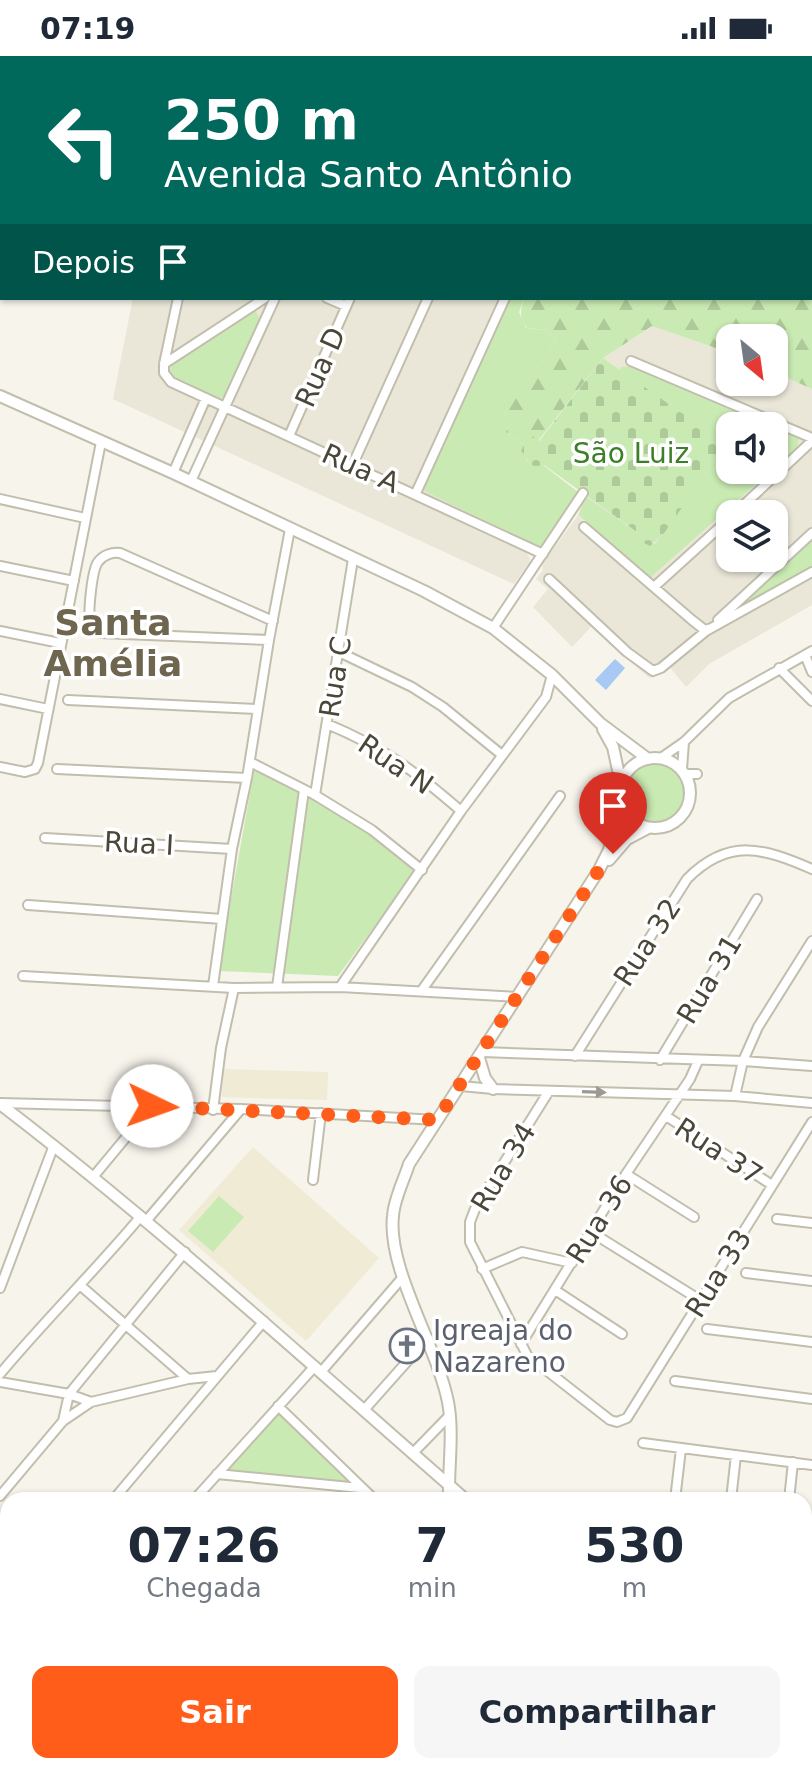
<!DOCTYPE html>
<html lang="pt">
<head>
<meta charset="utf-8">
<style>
  body { margin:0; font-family:"DejaVu Sans",sans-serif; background:#f6f6f7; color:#1f2937; height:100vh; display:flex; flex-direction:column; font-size:30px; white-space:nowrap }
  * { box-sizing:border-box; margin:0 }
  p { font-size:26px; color:#747a83 }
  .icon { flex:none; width:44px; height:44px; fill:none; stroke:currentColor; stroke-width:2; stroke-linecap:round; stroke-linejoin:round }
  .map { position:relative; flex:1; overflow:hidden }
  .side { position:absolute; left:0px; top:1436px; width:812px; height:282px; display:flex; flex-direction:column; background:#fff; border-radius:24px 24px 0 0; box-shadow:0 2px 6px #0004 }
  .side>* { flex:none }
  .banner { position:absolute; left:0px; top:0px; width:812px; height:244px; box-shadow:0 2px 6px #0004; background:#00695c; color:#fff; overflow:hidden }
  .needle { width:52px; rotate:151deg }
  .fabs { position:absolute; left:716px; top:268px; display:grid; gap:16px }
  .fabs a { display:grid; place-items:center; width:72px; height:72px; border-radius:16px; background:#fff; box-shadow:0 2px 6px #0004; font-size:40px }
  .pin { position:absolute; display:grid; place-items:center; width:68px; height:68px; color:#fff; margin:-82px -34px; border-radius:50% 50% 50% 0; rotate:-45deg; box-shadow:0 0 8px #0007 }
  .pin .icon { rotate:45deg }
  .me { position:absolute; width:88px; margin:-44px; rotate:93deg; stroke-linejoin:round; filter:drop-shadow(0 0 6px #0008) }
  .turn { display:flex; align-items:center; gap:28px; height:168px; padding:0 32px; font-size:36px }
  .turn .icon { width:104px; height:104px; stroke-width:2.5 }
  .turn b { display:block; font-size:56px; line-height:68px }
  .then { display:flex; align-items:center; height:76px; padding:0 32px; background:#0003; gap:16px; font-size:30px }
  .eta { display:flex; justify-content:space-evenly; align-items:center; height:136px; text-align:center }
  .eta b { font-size:48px; font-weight:800; line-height:56px }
  .button { display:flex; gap:16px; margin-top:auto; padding:16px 32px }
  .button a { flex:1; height:92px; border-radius:16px; background:#ff5d19; color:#fff; font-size:32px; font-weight:800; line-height:92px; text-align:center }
  .button a+a { background:#f6f6f7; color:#1f2937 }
  .status { display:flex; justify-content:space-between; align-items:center; height:56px; padding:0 40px; background:#fff; direction:ltr }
  .status svg { height:22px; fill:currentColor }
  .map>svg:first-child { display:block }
  .residential { fill:#eae7d9; fill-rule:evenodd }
  .education { fill:#efebd5 }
  .green { fill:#c9eab3 }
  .forest { fill:url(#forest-firs) }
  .cemetery { fill:url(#cemetery-stones) }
  .water { fill:#a7c9f3 }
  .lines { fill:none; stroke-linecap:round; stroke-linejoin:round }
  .minor-casing { stroke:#c2bead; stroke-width:12 }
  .tertiary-casing { stroke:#c2bead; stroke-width:14 }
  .minor { stroke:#fff; stroke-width:8 }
  .tertiary { stroke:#fff; stroke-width:10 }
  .oneway { fill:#9b9992 }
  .route { stroke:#ff5d19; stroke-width:14; stroke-dasharray:0 25.2 }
  .labels { text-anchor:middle; stroke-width:7; stroke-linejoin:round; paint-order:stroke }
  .street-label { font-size:28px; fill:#4a4638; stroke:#fff }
  .park-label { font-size:28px; fill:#3d7f28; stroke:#fff }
  .worship-label { font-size:28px; fill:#5b616d; stroke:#fff; text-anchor:start }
  .district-label { font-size:36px; font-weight:bold; fill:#6e664f; stroke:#fff }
</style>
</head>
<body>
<div class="status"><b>07:19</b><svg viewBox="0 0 49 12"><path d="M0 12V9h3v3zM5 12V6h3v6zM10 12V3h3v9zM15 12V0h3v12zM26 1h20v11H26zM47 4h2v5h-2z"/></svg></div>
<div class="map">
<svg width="812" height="1717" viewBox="0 0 812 1717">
  <defs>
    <pattern id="forest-firs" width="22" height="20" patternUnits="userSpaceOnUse" patternTransform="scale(2)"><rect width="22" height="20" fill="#c9eab3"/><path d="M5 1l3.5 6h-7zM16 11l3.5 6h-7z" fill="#aeca9b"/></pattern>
    <pattern id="cemetery-stones" width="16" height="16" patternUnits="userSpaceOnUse" patternTransform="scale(2)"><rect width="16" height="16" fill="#c9eab3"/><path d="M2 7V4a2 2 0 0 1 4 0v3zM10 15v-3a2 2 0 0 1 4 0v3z" fill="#aeca9b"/></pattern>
  </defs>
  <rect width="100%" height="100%" fill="#f6f4eb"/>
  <!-- residential -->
  <path class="residential" d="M 133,242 L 524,242 L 519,256 L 504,361 L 512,366 L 506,376 L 522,395 L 578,436 L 543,489 L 540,491 L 532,489 L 527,497 L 530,503 L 529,507 L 514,528 L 113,343 Z
    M 652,270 L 730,297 L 730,326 L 774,326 L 774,316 L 812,333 L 812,549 L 709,608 L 686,631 L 668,609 L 653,622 L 648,621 L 591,571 L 572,591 L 533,551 L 548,533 L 536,523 L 543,514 L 542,508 L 578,459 L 582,444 L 726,388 L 603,302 ZM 730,370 L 774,370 L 774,414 L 730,414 ZM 730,458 L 774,458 L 774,502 L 730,502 Z"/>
  <!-- education -->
  <path class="education" d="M 223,1013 L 328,1016 L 327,1044 L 222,1041 Z
    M 253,1091 L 379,1202 L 306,1285 L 179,1174 Z
    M 220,1710 L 266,1710 L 266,1717 L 218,1717 Z"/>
  <!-- green -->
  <path class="green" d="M 508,242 L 524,242 L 519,256 L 526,272 L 548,274 L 556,285 L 504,360 L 512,366 L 506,376 L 524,389 L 527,406 L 532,409 L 543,409 L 578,436 L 540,491 L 426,436 L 422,431 Z
    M 256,255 L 260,264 L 226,339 L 220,342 L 172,322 L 170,315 L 172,309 L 249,256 Z
    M 636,310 L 798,380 C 802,394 784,404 774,412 L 774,370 L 730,370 L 730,414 L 772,414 L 651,521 L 647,521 L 579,459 L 585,440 L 642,480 L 638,484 L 655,488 L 726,389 L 620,314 L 621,311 Z
    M 812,481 L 812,510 L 731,555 Z
    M625 738a30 30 0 1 1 60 0a30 30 0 1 1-60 0Z
    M 254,715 L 286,726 L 372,778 L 415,815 L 338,920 L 218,915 Z
    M 219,1140 L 244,1161 L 213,1196 L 188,1175 Z
    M 277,1356 L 356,1430 L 224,1414 Z"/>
  <!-- forest -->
  <path class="forest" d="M 402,0 L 658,0 L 660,2 L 400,2 Z
    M 812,63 L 812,333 L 774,316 L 774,282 L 730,282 L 730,297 L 652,270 L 603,302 L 538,385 L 503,361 L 556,285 L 548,274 L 527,272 C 519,261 520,255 524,242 L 810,242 Z"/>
  <!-- cemetery -->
  <path class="cemetery" d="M 603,302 L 726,388 L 665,476 L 650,490 L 638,484 L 641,479 L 544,409 C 524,413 531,403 521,395 L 524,389 L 506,376 L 512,366 L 539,385 Z"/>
  <!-- water -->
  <path class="water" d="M 615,603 L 625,612 L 606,634 L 595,624 Z"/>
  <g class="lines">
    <!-- minor casing -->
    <g class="minor-casing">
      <path id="minor" d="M 178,242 L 164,308 L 164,317 L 171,326 L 543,498
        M 327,242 L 346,250
        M 631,305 L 812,382
        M 164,308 L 265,242
        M 289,380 L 350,242
        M 353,408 L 428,242
        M 173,417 L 206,342
        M 191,425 L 275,242
        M 416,437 L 505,242
        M 0,443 L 85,462
        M 734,458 L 812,385
        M 584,471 L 692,564 L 706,575 L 708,573
        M 0,510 L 74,525
        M 549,523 L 627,596 L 653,615 L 661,612 L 706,575 L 812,516
        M 654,531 L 730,462
        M 718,564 L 812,477
        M 493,572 L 583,437
        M 0,575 L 60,587
        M 269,584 L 100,577 C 96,574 93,573 91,569 C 87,560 92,514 98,506 C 103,499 112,496 120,497 L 273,565
        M 339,596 L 412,631 L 443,651 L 502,699
        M 805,599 L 812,616
        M 779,612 L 812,645
        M 0,643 L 48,653
        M 68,644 L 257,653
        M 327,668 C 383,691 416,716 461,755
        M 661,702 L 684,686 L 729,642 L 812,595
        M 250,706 L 315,739 L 372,774 L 422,814
        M 0,711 L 25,716 L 35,713 L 38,707 L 101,386
        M 57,713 L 247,722
        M 682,713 L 684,686
        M 685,718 L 697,718
        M 315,739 L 353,503
        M 45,782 L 232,793
        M 28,849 L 222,863
        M 23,920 L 234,932 L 340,931 L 518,941
        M 213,930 L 232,793 L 247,722 L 269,584 L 290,473
        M 277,931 L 304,734
        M 340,931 L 461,755 L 546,641 L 552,619
        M 422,934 L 560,740
        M 482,996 L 743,1005 L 812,1010
        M 575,1000 L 687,823 C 729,781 763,792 812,813
        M 660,1004 L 757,843
        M 461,1030 L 493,1033 L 735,1040 L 812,1047
        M 549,1035 L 475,1153 L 470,1166 L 470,1186 L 527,1299 L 610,1364 L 617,1366 L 627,1362 L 812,1066
        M 735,1040 L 743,1005 L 758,971 L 812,885
        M 0,1047 L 241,1053 L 437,1064
        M 213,1054 L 221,992 L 234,932
        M 666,1060 L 772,1129
        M 626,1118 L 694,1161
        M 94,1120 L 152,1050
        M 313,1124 L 321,1057
        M 777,1163 L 812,1167
        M 147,1164 L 241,1053
        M 591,1176 L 700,1244
        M 482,1213 L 522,1196 L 572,1207
        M 746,1217 L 812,1225
        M 81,1230 L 188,1323 L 217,1320
        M 0,1232 L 54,1089
        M 555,1234 L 622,1278
        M 707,1273 L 812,1286
        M 521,1288 L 626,1118 L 690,1023 L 698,1005
        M 321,1316 L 403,1221
        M 0,1318 C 45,1264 96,1214 141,1160
        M 675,1325 L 812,1343
        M 0,1326 L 69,1338 L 91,1346 L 188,1323
        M 278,1350 L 375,1444
        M 364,1354 L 428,1282
        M 63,1365 L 69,1338 L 185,1196
        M 643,1387 L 812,1409
        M 412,1398 L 449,1360
        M 217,1418 L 360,1432
        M 0,1440 L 63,1365 L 91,1346
        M 113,1444 L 264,1265
        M 194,1444 L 315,1310
        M 675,1444 L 681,1393
        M 731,1444 L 736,1399
        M 789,1444 L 793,1406
        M 0,1510 L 8,1511
        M 0,1573 L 8,1564
        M 297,1710 L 309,1717
        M 622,1710 L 632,1717
        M 755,1710 L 760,1717
        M 1,1717 L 8,1707
        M 88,1717 L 93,1710
        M 154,1717 L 159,1710
        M 213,1717 L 216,1710
        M 604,1717 L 618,1710"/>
    </g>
    <!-- tertiary casing -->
    <g class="tertiary-casing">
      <path id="tertiary" d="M 670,0 L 672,2
        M 293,2 L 295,0
        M 810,47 L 812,46
        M 0,220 L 2,220
        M 0,340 L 173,417 L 424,535 L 493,572 L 552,619 L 600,667 L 648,703
        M 603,673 L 613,691 L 621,728
        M620 737a35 35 0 1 1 70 0a35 35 0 1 1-70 0Z
        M 609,804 L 627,783 L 648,772
        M 479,1002 L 485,1022 L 493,1033
        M 0,1048 C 162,1172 312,1310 466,1444
        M 449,1444 C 448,1413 454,1377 448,1346 C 437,1290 387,1213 393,1160 C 394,1143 404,1124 409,1108 L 599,814 L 609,794 L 621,747
        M 804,1600 L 812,1602
        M 484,1710 L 486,1717
        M 380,1717 L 382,1710"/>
    </g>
    <!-- minor -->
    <use href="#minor" class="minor"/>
    <!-- tertiary -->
    <use href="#tertiary" class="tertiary"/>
  </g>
  <!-- one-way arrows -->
  <defs><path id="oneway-solid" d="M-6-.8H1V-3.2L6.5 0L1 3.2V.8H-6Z" transform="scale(2)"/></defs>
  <use class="oneway" href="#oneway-solid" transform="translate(594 1036) rotate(2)"/>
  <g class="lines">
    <!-- route -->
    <path class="route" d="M 152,1050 L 437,1064 L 599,814 L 613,798"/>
  </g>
  <!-- icons -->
  <defs>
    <g id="church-ring" transform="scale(1.8)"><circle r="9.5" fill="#fff" stroke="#6b7280" stroke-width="1.5"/><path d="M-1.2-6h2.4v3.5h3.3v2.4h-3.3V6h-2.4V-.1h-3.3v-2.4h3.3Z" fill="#6b7280"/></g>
  </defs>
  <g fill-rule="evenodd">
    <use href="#church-ring" x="407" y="1290"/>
  </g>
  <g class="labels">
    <!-- street labels -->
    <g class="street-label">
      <text transform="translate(320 311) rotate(-66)" y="10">Rua D</text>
      <text transform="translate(361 412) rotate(24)" y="10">Rua A</text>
      <text transform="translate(335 621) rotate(-81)" y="10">Rua C</text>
      <text transform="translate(396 708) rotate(34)" y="10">Rua N</text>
      <text transform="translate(139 787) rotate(3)" y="10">Rua I</text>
      <text transform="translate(647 886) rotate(-57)" y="10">Rua 32</text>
      <text transform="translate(709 923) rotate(-59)" y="10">Rua 31</text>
      <text transform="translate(719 1095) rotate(33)" y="10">Rua 37</text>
      <text transform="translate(503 1111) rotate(-59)" y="10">Rua 34</text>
      <text transform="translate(599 1163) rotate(-58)" y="10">Rua 36</text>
      <text transform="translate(718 1217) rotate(-58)" y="10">Rua 33</text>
    </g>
    <!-- park labels -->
    <g class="park-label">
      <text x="631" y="407">São Luiz</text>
    </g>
    <!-- worship labels -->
    <g class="worship-label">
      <text x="433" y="1284">Igreaja do<tspan x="433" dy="32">Nazareno</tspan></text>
    </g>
    <!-- district labels -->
    <g class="district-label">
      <text x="113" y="579">Santa<tspan x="113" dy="41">Amélia</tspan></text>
    </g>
  </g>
</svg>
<div class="fabs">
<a><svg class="needle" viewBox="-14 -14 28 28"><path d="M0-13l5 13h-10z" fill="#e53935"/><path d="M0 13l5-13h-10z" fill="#747a83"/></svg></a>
<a><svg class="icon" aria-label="sound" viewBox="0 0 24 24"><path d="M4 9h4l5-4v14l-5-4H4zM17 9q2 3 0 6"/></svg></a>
<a><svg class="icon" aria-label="layers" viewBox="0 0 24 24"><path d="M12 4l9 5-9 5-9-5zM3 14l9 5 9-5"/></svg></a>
</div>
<div class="pin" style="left:613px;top:798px;background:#d93025"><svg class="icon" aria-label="arrive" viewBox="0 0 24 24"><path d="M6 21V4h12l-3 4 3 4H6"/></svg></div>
<svg class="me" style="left:152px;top:1050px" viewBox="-20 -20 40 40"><circle r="19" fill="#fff"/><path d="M0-13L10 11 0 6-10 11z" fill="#ff5d19"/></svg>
<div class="banner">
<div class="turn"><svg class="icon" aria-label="left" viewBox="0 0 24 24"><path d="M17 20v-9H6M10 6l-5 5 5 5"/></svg><div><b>250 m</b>Avenida Santo Antônio</div></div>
<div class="then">Depois<svg class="icon" aria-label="arrive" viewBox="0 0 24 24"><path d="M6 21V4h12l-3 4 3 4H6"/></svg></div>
</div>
<section class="side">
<div class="eta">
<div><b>07:26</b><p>Chegada</p></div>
<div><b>7</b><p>min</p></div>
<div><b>530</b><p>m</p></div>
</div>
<div class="button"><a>Sair</a><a>Compartilhar</a></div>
</section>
</div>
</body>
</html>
